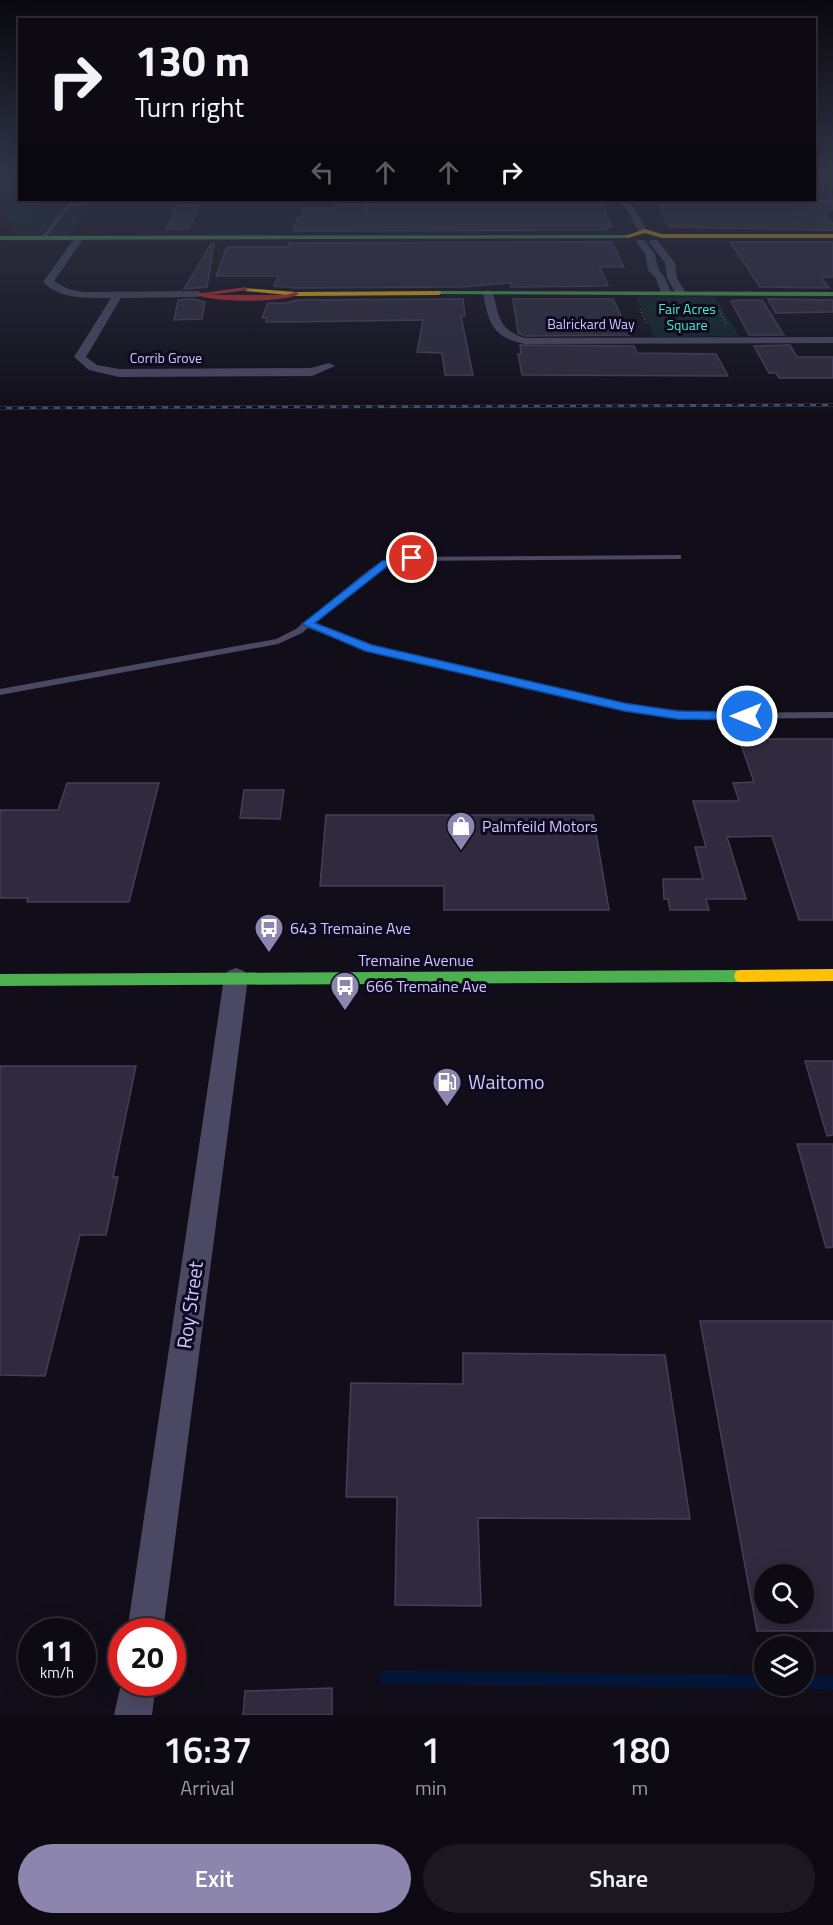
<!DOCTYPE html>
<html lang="en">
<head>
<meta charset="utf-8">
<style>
  body { margin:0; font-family:"Titillium Web",sans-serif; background:#1b1821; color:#f1f3f6; height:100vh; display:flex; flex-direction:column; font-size:22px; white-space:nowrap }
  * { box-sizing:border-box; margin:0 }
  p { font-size:20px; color:#9a9aa0 }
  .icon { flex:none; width:33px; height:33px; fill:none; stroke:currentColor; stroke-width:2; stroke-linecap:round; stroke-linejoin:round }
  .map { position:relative; height:1715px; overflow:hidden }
  .drawer { display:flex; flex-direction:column; background:#0d0a13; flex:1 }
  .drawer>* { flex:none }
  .top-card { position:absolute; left:18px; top:18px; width:798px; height:183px; border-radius:0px; box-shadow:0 6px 24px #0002,0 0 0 2px #2d2b33; background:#0d0a13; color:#f1f3f6; overflow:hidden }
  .tools { position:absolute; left:754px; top:1564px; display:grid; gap:12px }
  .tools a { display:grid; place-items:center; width:60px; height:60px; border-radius:50%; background:#0d0a13; box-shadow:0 6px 24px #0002,0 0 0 2px #2d2b33; font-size:30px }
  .speed { position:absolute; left:18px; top:1618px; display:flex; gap:12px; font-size:30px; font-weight:700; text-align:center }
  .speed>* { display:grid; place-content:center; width:78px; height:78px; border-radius:50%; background:#0d0a13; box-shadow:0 6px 24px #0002,0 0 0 2px #2d2b33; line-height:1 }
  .speed small { font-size:15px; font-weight:400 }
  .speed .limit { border:9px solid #d22; background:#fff; color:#111 }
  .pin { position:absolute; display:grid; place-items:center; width:51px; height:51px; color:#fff; margin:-26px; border:3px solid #fff; border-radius:50%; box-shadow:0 2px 6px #0007 }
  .me { position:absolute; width:66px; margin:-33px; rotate:270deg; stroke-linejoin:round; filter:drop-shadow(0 0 4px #0008) }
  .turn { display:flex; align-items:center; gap:21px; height:126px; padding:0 18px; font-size:27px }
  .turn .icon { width:78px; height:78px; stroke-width:2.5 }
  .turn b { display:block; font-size:42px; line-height:51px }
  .lanes { display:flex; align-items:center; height:57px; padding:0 18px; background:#0003; justify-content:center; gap:30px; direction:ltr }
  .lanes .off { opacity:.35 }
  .eta { display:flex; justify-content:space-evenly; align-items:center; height:102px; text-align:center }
  .eta b { font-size:36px; font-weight:600; line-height:42px }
  .cta { display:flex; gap:12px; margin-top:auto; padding:12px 18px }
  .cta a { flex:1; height:69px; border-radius:36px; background:#8c86ae; color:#fff; font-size:24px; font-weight:600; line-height:69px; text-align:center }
  .cta a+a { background:#1b1821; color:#f1f3f6 }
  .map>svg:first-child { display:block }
  .green { fill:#0d2426 }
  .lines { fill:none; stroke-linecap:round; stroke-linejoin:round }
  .stream-far1 { stroke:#04153a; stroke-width:4 }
  .stream { stroke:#04153a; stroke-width:13 }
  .building { fill:#2f2a3d; stroke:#443f58; stroke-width:1.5; fill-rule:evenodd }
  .path-far1 { stroke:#465666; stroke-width:1.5; stroke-dasharray:1.5 2; stroke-linecap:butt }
  .path { stroke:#465666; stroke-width:2; stroke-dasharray:1.5 2; stroke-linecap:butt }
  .lane { fill:#4a4863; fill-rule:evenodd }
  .street { fill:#4a4863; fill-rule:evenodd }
  .fast { fill:#4caf50; fill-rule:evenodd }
  .slow { fill:#ffc107; fill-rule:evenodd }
  .jam { fill:#c62828; fill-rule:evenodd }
  .rail-casing { stroke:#3d5064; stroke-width:3 }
  .rail { stroke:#0e091e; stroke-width:2; stroke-dasharray:6; stroke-linecap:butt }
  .route { fill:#1a73e8; stroke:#114b97; stroke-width:1.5 }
  .labels { text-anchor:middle; stroke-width:6; stroke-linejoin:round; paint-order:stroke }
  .far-park-label { font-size:14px; fill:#46ecc9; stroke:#0e091e }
  .far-street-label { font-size:14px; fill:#cfc6ff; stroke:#0e091e }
  .poi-label { font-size:16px; fill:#cfc6ff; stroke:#0e091e; text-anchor:start }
  .street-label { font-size:16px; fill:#cfc6ff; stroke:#0e091e }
  .near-poi-label { font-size:20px; fill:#cfc6ff; stroke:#0e091e; text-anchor:start }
  .near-street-label { font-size:20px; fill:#cfc6ff; stroke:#0e091e }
</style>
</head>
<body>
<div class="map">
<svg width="833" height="1715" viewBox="0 0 833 1715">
  <rect width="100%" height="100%" fill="#110e19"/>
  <!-- green -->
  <path class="green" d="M 0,175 L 19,175 L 20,200 L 371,200 L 373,204 L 88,205 L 68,235 L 18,235 L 0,200 Z
    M 636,297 L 715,297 L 739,336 L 655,337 Z"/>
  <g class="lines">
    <!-- stream-far1 -->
    <path class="stream-far1" d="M 0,247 L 4,243"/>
    <!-- stream -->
    <path class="stream" d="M 386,1677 L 765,1682
      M 804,1682 L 833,1683"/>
  </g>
  <!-- building -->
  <path class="building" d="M 375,200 L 600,200 L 612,227 L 605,227 L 607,230 L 293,231 L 298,217 L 302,217 L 304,208 L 333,208 L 339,205 L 375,205 Z
    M 656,200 L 833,200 L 833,209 L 825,216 L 833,224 L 833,230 L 669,227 Z
    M 177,206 L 199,206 L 189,229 L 166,229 Z
    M 612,242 L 624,267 L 600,267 L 608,286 L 511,287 L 511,283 L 462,287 L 296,288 L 274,286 L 278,276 L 216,276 L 227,247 L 288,247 L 289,243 Z
    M 730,242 L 833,242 L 833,277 L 821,277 L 829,288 L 760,287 Z
    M 211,244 L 214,244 L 207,287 L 184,289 Z
    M 193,299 L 205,302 L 202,319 L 174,320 L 178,300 Z
    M 463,299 L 465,316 L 461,316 L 473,375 L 445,375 L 442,353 L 417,352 L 423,320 L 290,322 L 266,322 L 267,318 L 262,318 L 268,303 L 286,303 L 297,300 Z
    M 513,299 L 613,299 L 630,335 L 525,336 L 518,333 Z
    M 768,299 L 833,300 L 833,312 L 776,313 Z
    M 736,300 L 762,300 L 784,335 L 749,335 L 731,301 L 736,301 Z
    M 520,345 L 634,346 L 637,353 L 716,354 L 728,376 L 522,375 L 518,354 L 521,354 Z
    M 790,345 L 797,357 L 833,357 L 833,378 L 779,378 L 776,373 L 769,373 L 754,346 Z
    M 739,739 L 833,739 L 833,920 L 799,920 L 772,836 L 727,837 L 746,899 L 706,899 L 709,910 L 670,910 L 668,899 L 664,899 L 663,879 L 703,879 L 695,847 L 706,847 L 693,801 L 739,801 L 733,783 L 754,782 Z
    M 67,783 L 159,783 L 129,902 L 27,902 L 28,898 L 0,898 L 0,810 L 58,810 Z
    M 244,790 L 284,790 L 280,819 L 240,818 Z
    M 326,815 L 593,815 L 609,910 L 444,910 L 444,886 L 320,886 Z
    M 805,1061 L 833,1061 L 833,1135 L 827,1136 Z
    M 0,1066 L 136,1066 L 113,1177 L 118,1177 L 106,1235 L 80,1235 L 45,1376 L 0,1375 Z
    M 797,1144 L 833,1144 L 833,1247 L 826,1248 Z
    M 700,1321 L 833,1321 L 833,1631 L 757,1631 ZM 765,1575 L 804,1575 L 804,1614 L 765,1614 Z
    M 463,1353 L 665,1355 L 690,1519 L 478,1518 L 481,1606 L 395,1605 L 397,1497 L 346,1497 L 351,1383 L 463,1384 Z
    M 332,1688 L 332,1715 L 243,1715 L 245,1691 Z"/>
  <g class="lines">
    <!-- path-far1 -->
    <path class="path-far1" d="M 366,219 L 368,200"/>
    <!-- path -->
    <path class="path" d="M 640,309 L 647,324
      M 719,310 L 727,325"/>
    <!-- lane -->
    <path class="lane" d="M 99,200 L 105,200 L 70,207 L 45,239 L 41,238 L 67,205 Z
      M 678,555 L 681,555 L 681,559 L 396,561 L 376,573 L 313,624 L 371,646 L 624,704 L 704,713 L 833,712 L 833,718 L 704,719 L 624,710 L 366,650 L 308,628 L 302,633 L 278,644 L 0,695 L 0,689 L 276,639 L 296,629 L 370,569 L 395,557 Z"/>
    <!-- street -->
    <path class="street" d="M 617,200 L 626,200 L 634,207 L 647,231 L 645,233 L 639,233 L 626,208 Z
      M 76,236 L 84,238 L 54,281 L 68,289 L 84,292 L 198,291 L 203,294 L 198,297 L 121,298 L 86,357 L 97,365 L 119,369 L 311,368 L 329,363 L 335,366 L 312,376 L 119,377 L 89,370 L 74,357 L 111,298 C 87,298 61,300 43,282 Z
      M 638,240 L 644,240 L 655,254 L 658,269 L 664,276 L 671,292 L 670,294 L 661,292 L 655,277 L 648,270 L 645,254 L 636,242 Z
      M 651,240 L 657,240 L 675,263 L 677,278 L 685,292 L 684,294 L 675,292 L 667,278 L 665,263 L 649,242 Z
      M 488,290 L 493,293 C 499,317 499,330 525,338 L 833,337 L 833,343 L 524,344 C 491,336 489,323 483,293 Z
      M 236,968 L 244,971 L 248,978 L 163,1632 L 127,1632 L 224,978 L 228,971 Z
      M 122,1679 L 122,1683 L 156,1683 L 152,1715 L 114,1715 Z"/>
    <!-- fast -->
    <path class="fast" d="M 630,235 L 628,238 L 0,240 L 0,236 Z
      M 439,291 L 833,292 L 833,296 L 437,294 Z
      M 741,970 L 746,971 L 748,976 L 746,981 L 741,982 L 0,986 L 0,974 Z"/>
    <!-- slow -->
    <path class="slow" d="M 645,229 L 662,234 L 833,234 L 833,238 L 662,238 L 645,233 L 628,238 L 625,236 Z
      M 244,288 L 296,292 L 439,291 L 442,293 L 439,295 L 296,296 L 246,291 Z
      M 833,969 L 833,981 L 741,982 L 736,981 L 734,976 L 736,971 L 741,970 Z"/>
    <!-- jam -->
    <path class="jam" d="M 246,287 L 248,290 L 211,295 L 286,295 L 296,292 L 299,294 C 284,303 211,303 195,294 Z"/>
    <!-- rail casing -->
    <g class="rail-casing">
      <path id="rail" d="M 0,408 L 833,405"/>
    </g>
    <!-- rail -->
    <use href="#rail" class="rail"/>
  </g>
  <!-- sky -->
  <linearGradient id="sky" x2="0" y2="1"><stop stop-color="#09080e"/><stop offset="0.42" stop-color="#323649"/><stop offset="1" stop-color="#323649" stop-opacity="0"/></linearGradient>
  <rect width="833" height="415" fill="url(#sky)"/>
  <!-- route -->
  <path class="route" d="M 412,555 L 416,556 L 416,560 L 389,565 L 315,623 L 372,645 L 624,703 L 677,711 L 747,712 L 753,716 L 747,720 L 677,719 L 624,711 L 365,651 L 302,624 L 382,561 Z"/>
  <!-- icons -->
  <defs>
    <g id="shop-pin" transform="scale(1.5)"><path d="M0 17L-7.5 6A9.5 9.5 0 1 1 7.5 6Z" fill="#8c86ae" stroke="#0e091e"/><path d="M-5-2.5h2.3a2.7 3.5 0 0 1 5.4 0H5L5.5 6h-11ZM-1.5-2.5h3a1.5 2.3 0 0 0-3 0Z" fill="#fff"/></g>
    <g id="bus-pin" transform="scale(1.5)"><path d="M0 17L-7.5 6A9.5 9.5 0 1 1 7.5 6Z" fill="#8c86ae" stroke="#0e091e"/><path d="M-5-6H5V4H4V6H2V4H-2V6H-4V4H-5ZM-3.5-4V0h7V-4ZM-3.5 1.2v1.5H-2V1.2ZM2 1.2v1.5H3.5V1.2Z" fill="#fff"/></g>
    <g id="fuel-pin" transform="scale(1.5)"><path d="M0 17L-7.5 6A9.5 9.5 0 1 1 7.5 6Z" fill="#8c86ae" stroke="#0e091e"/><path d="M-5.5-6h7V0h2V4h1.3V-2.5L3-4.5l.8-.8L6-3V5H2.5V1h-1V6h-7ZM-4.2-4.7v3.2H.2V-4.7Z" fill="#fff"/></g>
  </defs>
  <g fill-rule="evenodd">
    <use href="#shop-pin" x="461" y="826"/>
    <use href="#bus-pin" x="269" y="928"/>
    <use href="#bus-pin" x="345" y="986"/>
    <use href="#fuel-pin" x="447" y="1082"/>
  </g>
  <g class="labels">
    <!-- far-park labels -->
    <g class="far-park-label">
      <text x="687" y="314">Fair Acres<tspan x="687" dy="16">Square</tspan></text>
    </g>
    <!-- far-street labels -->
    <g class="far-street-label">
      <text x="591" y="329">Balrickard Way</text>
      <text x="166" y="363">Corrib Grove</text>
    </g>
    <!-- poi labels -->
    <g class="poi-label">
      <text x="482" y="832">Palmfeild Motors</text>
      <text x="290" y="934">643 Tremaine Ave</text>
      <text x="366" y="992">666 Tremaine Ave</text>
    </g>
    <!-- street labels -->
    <g class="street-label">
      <text x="416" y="966">Tremaine Avenue</text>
    </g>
    <!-- near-poi labels -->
    <g class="near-poi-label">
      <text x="468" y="1089">Waitomo</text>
    </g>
    <!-- near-street labels -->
    <g class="near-street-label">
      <text transform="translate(190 1305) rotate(-82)" y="7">Roy Street</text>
    </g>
  </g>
</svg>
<div class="tools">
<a><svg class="icon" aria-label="search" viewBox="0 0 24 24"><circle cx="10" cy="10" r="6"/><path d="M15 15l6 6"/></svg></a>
<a><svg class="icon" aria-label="layers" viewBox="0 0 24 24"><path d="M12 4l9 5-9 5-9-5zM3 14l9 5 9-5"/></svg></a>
</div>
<div class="speed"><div>11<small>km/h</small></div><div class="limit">20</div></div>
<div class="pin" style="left:412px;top:558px;background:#d93025"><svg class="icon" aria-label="arrive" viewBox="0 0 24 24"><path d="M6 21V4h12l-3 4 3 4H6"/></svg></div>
<svg class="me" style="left:747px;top:716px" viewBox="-20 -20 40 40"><circle r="17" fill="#1a73e8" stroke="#fff" stroke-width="3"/><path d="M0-11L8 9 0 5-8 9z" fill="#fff"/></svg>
<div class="top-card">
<div class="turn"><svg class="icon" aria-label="right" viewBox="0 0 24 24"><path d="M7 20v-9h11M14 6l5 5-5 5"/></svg><div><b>130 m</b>Turn right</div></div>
<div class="lanes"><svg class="icon off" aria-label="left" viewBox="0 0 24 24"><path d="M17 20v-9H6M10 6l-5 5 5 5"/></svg><svg class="icon off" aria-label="ahead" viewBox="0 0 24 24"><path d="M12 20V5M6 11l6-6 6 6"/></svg><svg class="icon off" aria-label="ahead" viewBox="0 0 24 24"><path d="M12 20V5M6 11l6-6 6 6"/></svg><svg class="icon" aria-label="right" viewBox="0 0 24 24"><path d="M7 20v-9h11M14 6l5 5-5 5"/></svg></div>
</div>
</div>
<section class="drawer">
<div class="eta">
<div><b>16:37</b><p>Arrival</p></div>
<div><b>1</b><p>min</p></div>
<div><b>180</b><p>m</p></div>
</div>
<div class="cta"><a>Exit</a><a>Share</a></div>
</section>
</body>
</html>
